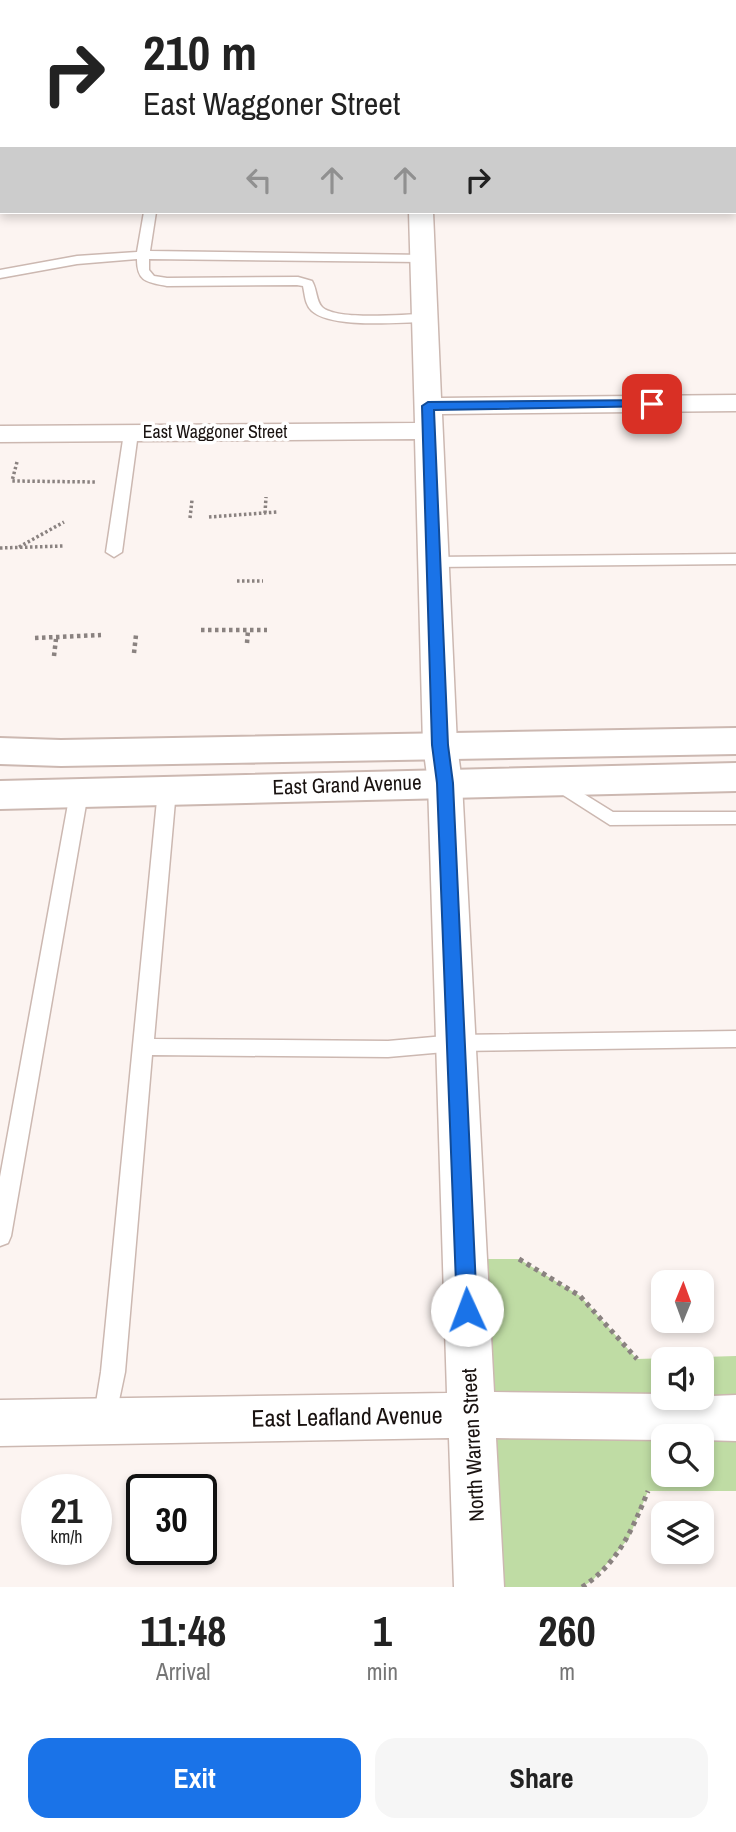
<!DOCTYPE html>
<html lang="en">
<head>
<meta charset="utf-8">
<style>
  body { margin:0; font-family:"Archivo Narrow",sans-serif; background:#f6f6f6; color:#222; height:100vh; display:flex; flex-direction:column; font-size:26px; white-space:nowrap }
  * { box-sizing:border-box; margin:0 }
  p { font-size:23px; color:#767676 }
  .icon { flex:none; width:38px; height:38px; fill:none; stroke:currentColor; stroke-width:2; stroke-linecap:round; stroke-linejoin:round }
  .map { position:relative; height:1587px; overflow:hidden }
  .details { display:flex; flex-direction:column; background:#fff; flex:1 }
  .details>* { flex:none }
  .hud { position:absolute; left:0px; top:0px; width:737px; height:214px; box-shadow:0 4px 10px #0003; background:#fff; color:#222; overflow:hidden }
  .needle { width:46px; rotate:1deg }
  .buttons { position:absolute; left:651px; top:1270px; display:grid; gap:14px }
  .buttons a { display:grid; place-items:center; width:63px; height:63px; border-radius:14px; background:#fff; box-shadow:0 4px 10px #0003; font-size:35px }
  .speed { position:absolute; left:21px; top:1474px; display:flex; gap:14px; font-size:35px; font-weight:700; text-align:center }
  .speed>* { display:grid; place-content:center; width:91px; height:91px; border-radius:50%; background:#fff; box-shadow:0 4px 10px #0003; line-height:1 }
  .speed small { font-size:18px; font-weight:400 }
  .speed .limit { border:4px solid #111; border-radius:10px; background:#fff; color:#111 }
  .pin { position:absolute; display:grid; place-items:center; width:60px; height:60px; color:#fff; margin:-30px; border-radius:14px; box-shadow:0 4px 10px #0006 }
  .me { position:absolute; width:77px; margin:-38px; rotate:358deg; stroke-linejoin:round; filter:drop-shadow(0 0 5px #0008) }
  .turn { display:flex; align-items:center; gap:24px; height:147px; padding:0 28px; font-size:32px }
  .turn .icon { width:91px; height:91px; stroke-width:2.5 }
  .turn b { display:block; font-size:49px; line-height:60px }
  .lanes { display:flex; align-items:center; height:66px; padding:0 28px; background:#0003; justify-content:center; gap:35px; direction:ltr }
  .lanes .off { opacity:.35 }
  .eta { display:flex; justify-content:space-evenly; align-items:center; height:119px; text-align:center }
  .eta b { font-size:42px; font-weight:700; line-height:49px }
  .cta { display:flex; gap:14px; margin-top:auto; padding:14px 28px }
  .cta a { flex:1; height:80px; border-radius:21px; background:#1a73e8; color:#fff; font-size:28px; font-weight:700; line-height:80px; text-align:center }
  .cta a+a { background:#f6f6f6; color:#222 }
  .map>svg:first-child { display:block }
  .green { fill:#bfdca4; fill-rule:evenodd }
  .building { fill:#c7b7ab; stroke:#8b8078; stroke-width:2 }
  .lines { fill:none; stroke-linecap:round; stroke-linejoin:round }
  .lane-casing { stroke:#ccb8b1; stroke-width:3 }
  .street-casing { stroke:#ccb8b1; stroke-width:3 }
  .secondary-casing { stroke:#ccb8b1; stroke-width:4 }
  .path-far2 { stroke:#8a8280; stroke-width:3.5; stroke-dasharray:2.5 2.5; stroke-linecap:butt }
  .path-far1 { stroke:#8a8280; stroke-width:4.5; stroke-dasharray:3.5 3.5; stroke-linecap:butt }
  .path { stroke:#8a8280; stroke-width:5; stroke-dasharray:4.5 4.5; stroke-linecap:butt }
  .lane { fill:#fff; fill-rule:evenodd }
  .street { fill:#fff; fill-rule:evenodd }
  .secondary { fill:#fff; fill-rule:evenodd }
  .route { fill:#1a73e8; stroke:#114b97; stroke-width:2 }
  .labels { text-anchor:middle; stroke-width:7; stroke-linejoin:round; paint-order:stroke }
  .far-street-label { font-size:18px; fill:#191210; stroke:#fff }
  .street-label { font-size:21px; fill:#191210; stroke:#fff }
  .near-street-label { font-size:24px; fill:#191210; stroke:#fff }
</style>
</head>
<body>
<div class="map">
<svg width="736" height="1587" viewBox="0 0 736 1587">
  <rect width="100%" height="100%" fill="#fcf4f1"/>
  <!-- green -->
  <path class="green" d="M 480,1259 L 519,1259 L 580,1296 L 637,1359 L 736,1356 L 736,1491 L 648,1491 L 629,1538 L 593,1580 L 582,1587 L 500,1587 ZM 663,1360 L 702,1360 L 702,1398 L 663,1398 ZM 663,1437 L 702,1437 L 702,1475 L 663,1475 Z"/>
  <!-- building -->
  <path class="building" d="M 699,0 L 734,0 L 734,2 L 700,2 Z
    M 735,12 L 736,12 L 736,43 L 735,43 Z"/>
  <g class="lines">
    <!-- lane casing -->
    <g class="lane-casing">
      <path id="lane" d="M 0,93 L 2,93 L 2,99 L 0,99 Z
        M 735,93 L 736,93 L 736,99 L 735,99 Z
        M 144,212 L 156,212 L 150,251 L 426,255 L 426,261 L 422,262 L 149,259 L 149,270 L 154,276 L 167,278 L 298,277 L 312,281 C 317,289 316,301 322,307 C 337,321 403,314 425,314 L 431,318 L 425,322 C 399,322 332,329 312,311 C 305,305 305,295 303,286 L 297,285 L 167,286 C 147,282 137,282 137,259 L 77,264 L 0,278 L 0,270 L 77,256 L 137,252 Z
        M 131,429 L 138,433 L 122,552 L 114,557 L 106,552 L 124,433 Z
        M 736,554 L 736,564 L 433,567 L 425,562 L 433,557 Z
        M 555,776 L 613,812 L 736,812 L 736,824 L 610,825 L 549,786 L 546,782 L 549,778 Z
        M 167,784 L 173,786 L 176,790 L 154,1039 L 388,1041 L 456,1035 L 736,1031 L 736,1047 L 456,1051 L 388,1057 L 152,1055 L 125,1372 L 113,1429 L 105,1432 L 97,1429 L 93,1421 L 101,1372 L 158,790 L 161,786 Z
        M 79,787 L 85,789 L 88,793 L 11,1236 L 8,1243 L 0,1246 L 0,1177 L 70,793 L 73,789 Z"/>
    </g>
    <!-- street casing -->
    <g class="street-casing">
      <path id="street" d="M 400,0 L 420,0 L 420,2 L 400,2 Z
        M 0,34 L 2,34 L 2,46 L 0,46 Z
        M 735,187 L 736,187 L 736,201 L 735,201 Z
        M 0,190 L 2,190 L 2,204 L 0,204 Z
        M 409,212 L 433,212 L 441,398 L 736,395 L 736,411 L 442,414 L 457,745 L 462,783 L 494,1392 L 663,1394 L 663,1398 L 736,1395 L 736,1441 L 702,1440 L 702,1437 L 663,1437 L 663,1440 L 496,1438 L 504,1587 L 454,1587 L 449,1438 L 0,1446 L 0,1400 L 447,1393 L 428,783 L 423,745 L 415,439 L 0,442 L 0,426 L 415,423 Z"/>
    </g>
    <!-- secondary casing -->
    <g class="secondary-casing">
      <path id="secondary" d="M 736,728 L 736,754 L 61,766 L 0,764 L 0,738 L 61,740 Z
        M 736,763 L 736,791 L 0,809 L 0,781 Z"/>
    </g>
    <!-- path-far2 -->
    <path class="path-far2" d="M 17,462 L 12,481 L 96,482
      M 265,513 L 266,497
      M 209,517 L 277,512
      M 190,518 L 192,500
      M 19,547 L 64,522
      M 0,548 L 63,546
      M 237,581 L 263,581"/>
    <!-- path-far1 -->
    <path class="path-far1" d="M 201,630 L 267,630
      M 35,638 L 101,635
      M 247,643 L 248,630
      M 134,653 L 136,635
      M 54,656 L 56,639"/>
    <!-- path -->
    <path class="path" d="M 519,1259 L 580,1296 L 637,1359
      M 582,1587 C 618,1564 633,1528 648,1491"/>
    <!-- lane -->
    <use href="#lane" class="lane"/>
    <!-- street -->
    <use href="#street" class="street"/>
    <!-- secondary -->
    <use href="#secondary" class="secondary"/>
  </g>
  <!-- route -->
  <path class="route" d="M 652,400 L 658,404 L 656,406 L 434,410 L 448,745 L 453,783 L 477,1310 L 474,1317 L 467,1319 L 460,1317 L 457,1310 L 437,783 L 432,745 L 422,406 L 428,402 Z"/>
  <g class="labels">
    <!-- far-street labels -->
    <g class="far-street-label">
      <text x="215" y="438">East Waggoner Street</text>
    </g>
    <!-- street labels -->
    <g class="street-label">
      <text transform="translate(347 785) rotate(-2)" y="7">East Grand Avenue</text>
      <text transform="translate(473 1445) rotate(-93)" y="7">North Warren Street</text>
    </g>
    <!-- near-street labels -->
    <g class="near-street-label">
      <text transform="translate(347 1417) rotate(-1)" y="8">East Leafland Avenue</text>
    </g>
  </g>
</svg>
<div class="buttons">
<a><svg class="needle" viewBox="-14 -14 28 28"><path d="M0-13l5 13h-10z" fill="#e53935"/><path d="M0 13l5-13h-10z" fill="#767676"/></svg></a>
<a><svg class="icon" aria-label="sound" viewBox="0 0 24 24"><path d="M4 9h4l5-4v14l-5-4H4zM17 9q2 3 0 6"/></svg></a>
<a><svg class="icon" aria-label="search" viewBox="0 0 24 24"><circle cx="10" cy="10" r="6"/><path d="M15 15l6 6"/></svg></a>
<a><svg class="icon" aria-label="layers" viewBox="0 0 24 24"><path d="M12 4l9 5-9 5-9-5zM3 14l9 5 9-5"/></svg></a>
</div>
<div class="speed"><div>21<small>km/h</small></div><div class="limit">30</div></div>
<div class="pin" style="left:652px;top:404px;background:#d93025"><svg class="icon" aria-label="arrive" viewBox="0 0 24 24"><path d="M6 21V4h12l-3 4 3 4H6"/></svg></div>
<svg class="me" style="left:467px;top:1310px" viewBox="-20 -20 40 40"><circle r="19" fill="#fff"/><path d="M0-13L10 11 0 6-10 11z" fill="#1a73e8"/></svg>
<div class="hud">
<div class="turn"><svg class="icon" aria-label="right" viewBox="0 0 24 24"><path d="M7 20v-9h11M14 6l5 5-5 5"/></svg><div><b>210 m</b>East Waggoner Street</div></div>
<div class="lanes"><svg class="icon off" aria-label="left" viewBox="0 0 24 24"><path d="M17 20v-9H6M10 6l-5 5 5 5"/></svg><svg class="icon off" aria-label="ahead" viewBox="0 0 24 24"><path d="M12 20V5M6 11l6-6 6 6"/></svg><svg class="icon off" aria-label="ahead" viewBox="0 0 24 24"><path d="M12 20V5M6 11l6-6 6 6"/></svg><svg class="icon" aria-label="right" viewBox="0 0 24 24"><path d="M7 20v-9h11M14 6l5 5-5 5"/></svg></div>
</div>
</div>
<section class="details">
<div class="eta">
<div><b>11:48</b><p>Arrival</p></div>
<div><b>1</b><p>min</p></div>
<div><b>260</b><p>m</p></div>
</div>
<div class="cta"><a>Exit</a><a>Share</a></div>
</section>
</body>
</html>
